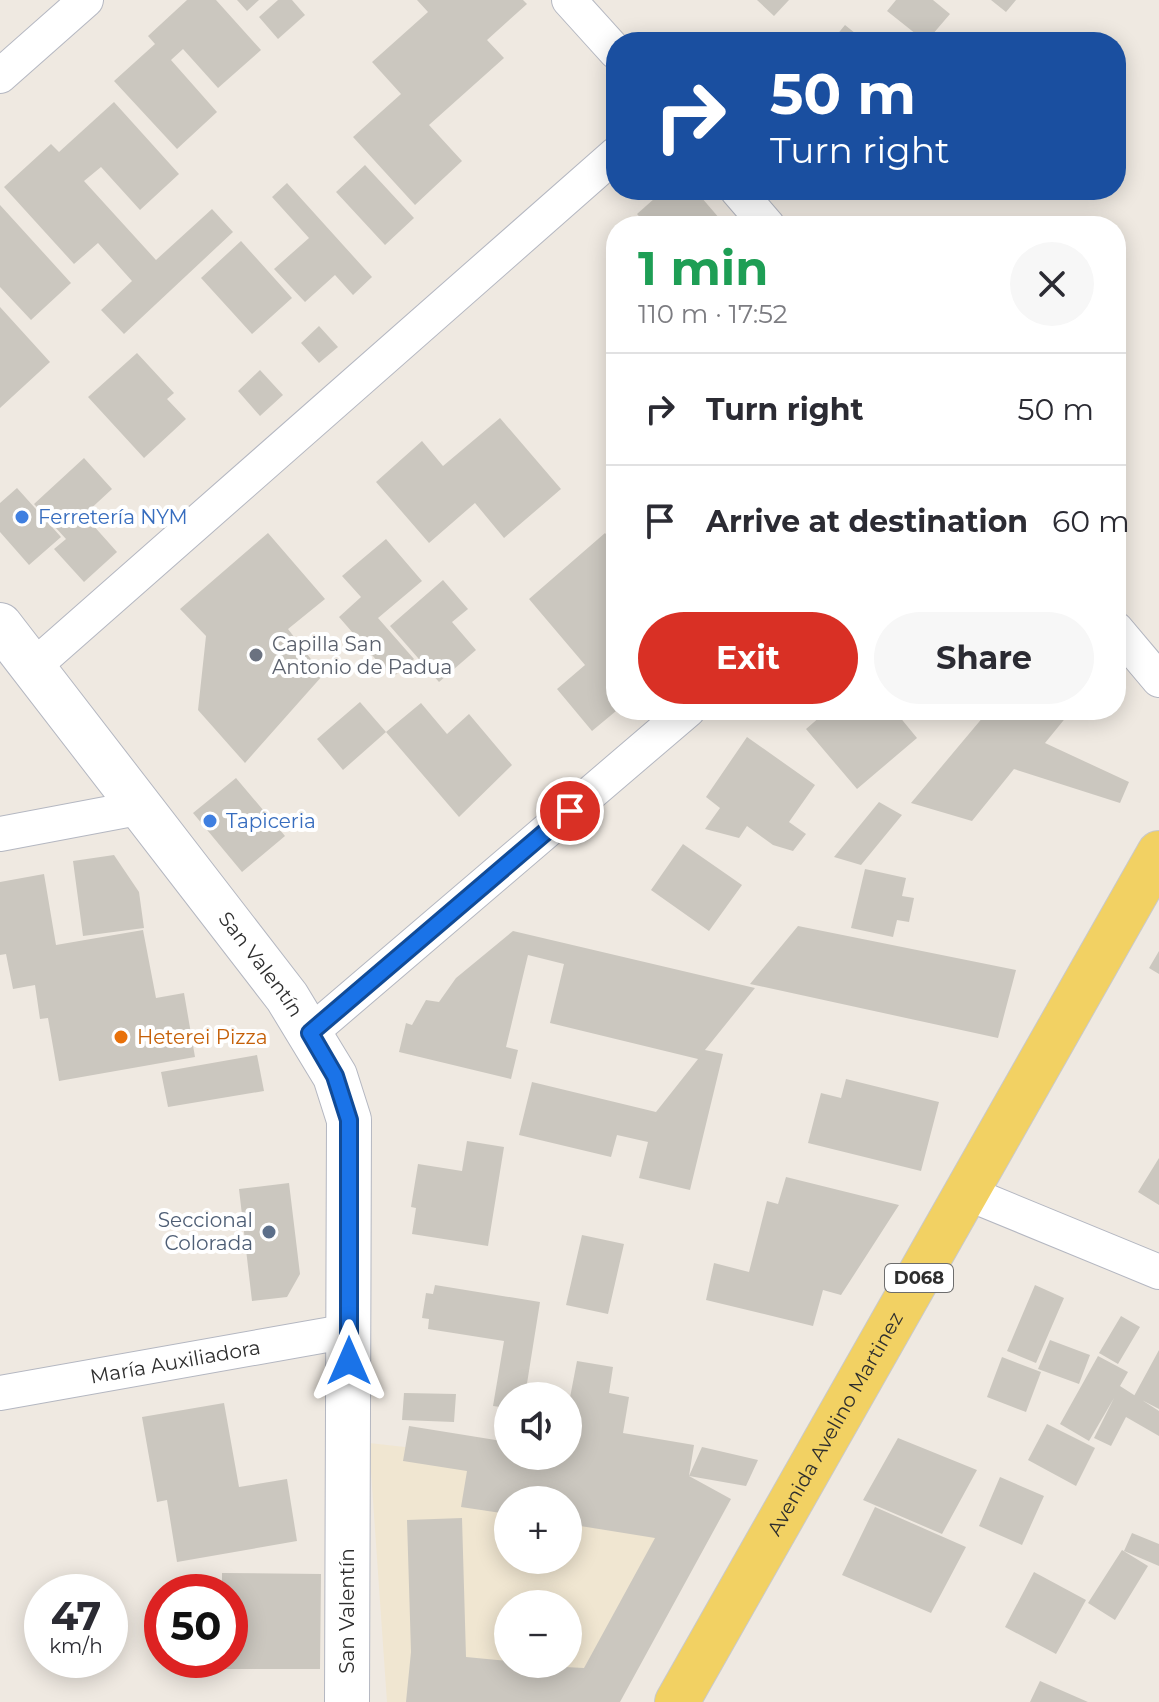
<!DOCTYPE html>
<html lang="en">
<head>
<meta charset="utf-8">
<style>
  body { margin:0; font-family:Montserrat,sans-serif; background:#f7f7f7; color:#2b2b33; height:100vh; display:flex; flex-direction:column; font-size:30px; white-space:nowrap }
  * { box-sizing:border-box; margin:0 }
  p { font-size:26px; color:#7c7c81 }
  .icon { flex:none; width:44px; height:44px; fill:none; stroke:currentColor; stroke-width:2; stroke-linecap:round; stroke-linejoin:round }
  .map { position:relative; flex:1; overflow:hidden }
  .drawer { position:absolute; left:606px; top:216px; width:520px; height:504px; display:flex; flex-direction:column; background:#fff; border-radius:32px; box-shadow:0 4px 20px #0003 }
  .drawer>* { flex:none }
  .banner { position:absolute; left:606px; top:32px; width:520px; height:168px; border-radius:32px; box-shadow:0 4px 20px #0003; background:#1a4fa0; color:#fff; overflow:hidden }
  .controls { position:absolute; left:494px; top:1382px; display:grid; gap:16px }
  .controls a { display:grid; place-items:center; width:88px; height:88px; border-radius:50%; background:#fff; box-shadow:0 4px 20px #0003; font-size:40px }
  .speed { position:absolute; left:24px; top:1574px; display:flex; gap:16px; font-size:40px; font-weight:700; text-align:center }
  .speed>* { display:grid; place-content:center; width:104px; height:104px; border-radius:50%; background:#fff; box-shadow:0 4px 20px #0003; line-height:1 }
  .speed small { font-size:20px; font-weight:400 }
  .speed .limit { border:12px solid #d22; background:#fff; color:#111 }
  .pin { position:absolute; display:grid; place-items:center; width:68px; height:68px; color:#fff; margin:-34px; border:4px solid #fff; border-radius:50%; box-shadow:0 2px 8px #0007 }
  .me { position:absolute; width:88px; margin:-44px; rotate:0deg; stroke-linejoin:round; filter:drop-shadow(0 0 6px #0008) }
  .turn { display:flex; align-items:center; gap:28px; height:168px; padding:0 32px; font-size:36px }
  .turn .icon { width:104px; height:104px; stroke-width:2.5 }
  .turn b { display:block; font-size:56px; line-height:68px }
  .round { display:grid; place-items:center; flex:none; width:84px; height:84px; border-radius:42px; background:#f7f7f7 }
  .head { display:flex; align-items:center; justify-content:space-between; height:136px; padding:0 32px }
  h1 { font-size:48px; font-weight:700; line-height:60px; color:#1e9e55 }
  .primary-button { display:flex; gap:16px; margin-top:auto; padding:16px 32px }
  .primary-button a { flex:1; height:92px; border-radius:48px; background:#d93025; color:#fff; font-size:32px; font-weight:700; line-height:92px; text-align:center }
  .primary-button a+a { background:#f7f7f7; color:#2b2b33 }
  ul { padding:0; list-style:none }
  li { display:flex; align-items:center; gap:24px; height:112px; padding:0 32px; border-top:2px solid #e1e1e2 }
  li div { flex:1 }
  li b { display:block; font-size:30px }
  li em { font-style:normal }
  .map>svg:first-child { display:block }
  .education { fill:#f0e6d1; fill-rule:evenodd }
  .building { fill:#cbc7bf }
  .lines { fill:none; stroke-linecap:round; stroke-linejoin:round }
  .street-casing { stroke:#b4b7c1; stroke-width:36 }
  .secondary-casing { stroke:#b4b7c1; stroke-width:46 }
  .primary-casing { stroke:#c9c9c9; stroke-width:46 }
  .street { stroke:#fff; stroke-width:34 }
  .secondary { stroke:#fff; stroke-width:44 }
  .primary { stroke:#f2d163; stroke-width:44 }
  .route-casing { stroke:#114b97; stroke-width:20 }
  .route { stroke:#1a73e8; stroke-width:14 }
  .shop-dot { fill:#3f7fe0; stroke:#fff; stroke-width:3 }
  .worship-dot { fill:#6b7280; stroke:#fff; stroke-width:3 }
  .food-dot { fill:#e8710a; stroke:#fff; stroke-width:3 }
  .service-dot { fill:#5c6f8a; stroke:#fff; stroke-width:3 }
  .labels { text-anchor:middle; stroke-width:8; stroke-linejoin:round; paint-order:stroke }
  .shield { fill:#fff; stroke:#6d6d6d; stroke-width:2 }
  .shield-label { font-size:18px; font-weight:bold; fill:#2e2e2e }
  .shop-label { font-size:20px; fill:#366cbe; stroke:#fff; text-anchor:start }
  .worship-label { font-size:20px; fill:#5b616d; stroke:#fff; text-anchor:start }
  .street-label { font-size:20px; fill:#2e2e2e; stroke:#fff }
  .food-label { font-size:20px; fill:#c56008; stroke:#fff; text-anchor:start }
  .service-label { font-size:20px; fill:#4e5e75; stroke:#fff; text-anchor:end }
</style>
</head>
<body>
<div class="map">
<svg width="1159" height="1702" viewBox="0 0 1159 1702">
  <rect width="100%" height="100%" fill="#efe9e1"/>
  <!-- education -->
  <path class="education" d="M 369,1443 L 486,1456 L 717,1506 L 615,1702 L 387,1702 ZM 508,1500 L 568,1500 L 568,1560 L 508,1560 ZM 508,1604 L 568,1604 L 568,1664 L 508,1664 Z"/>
  <!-- building -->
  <path class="building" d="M 187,0 L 216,0 L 261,50 L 218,88 L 183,49 L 171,60 L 217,112 L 177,149 L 114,81 L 155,44 L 148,36 Z
    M 237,0 L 259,0 L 247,11 Z
    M 278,0 L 292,0 L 305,15 L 278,39 L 259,17 Z
    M 417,0 L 523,0 L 527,4 L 487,40 L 504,58 L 429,125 L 462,161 L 415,205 L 353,137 L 401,94 L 372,62 L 428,12 Z
    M 757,0 L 789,0 L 774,16 Z
    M 896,0 L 933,0 L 950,14 L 926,42 L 887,11 Z
    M 991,0 L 1016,0 L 1006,12 Z
    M 845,25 L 866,42 L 831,42 Z
    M 114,102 L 179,174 L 140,210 L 101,167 L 84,181 L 156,260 L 212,209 L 233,232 L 124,334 L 101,310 L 132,281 L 98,243 L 74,264 L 4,187 L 51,144 L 59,152 Z
    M 365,165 L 414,218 L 385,245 L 336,192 Z
    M 287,183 L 372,277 L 353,295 L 335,275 L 305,302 L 274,269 L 309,238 L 272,197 Z
    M 664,190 L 695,190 L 726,226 L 648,226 L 637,214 Z
    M 0,205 L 71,283 L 31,320 L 0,287 Z
    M 241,241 L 292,298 L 252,334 L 201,278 Z
    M 0,307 L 50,362 L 0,408 Z
    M 319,326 L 338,347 L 319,363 L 301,343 Z
    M 137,353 L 174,393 L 167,399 L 186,419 L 144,458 L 88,397 Z
    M 260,370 L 283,395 L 260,416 L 238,391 Z
    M 500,418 L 561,489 L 504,538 L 475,503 L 429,543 L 376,482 L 422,441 L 443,466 Z
    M 84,458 L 112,489 L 84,515 L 117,552 L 84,582 L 54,549 L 66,539 L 34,504 Z
    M 17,488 L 61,537 L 29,565 L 0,532 L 0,503 Z
    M 268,533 L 325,599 L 288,629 L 323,675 L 245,763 L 198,710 L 206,636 L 180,609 Z
    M 605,533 L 616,546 L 616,711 L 592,731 L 557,689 L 585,665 L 529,599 Z
    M 386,539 L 422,581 L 378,618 L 414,659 L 392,678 L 339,617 L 361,597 L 342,576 Z
    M 443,580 L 468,609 L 452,622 L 476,650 L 439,682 L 390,626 Z
    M 360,702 L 386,732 L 343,770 L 317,739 Z
    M 421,703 L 447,734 L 469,714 L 512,765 L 459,817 L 386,732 Z
    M 828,710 L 894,710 L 917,738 L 857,789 L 806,729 Z
    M 946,710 L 961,710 L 952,718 Z
    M 989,710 L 1072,710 L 1045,743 L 1129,782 L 1120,803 L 1014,769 L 972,821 L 911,803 Z
    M 747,737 L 815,785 L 789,822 L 806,834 L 793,851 L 773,845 L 747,826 L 739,838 L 705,829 L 720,808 L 706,797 Z
    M 236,778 L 285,836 L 242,872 L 193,813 Z
    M 879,802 L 902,815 L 861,865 L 834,857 Z
    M 683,844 L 742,885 L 709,931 L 651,890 Z
    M 114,855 L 139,892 L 144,928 L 83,936 L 73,861 Z
    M 865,869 L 906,878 L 902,896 L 914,898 L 909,922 L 897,920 L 893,937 L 851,928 Z
    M 44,874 L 56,945 L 143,930 L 156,998 L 184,993 L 195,1057 L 59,1081 L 48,1018 L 40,1019 L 35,985 L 13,989 L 6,954 L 0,955 L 0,882 Z
    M 798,926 L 1016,970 L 998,1038 L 750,984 Z
    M 513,931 L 755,988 L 705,1050 L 723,1054 L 690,1190 L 639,1178 L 648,1142 L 617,1135 L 611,1157 L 519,1135 L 532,1082 L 656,1112 L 698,1059 L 550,1023 L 564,964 L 528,955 L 506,1047 L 518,1050 L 511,1079 L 399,1052 L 406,1023 L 412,1025 L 426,1000 L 439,1002 L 456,978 Z
    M 1159,951 L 1159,974 L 1149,968 Z
    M 257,1055 L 264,1091 L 168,1107 L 161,1072 Z
    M 846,1079 L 939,1102 L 921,1171 L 808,1143 L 821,1093 L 841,1098 Z
    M 467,1141 L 504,1147 L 488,1246 L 412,1234 L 416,1208 L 411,1207 L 418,1164 L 462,1171 Z
    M 1159,1158 L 1159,1205 L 1138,1192 Z
    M 786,1177 L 899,1205 L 841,1295 L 823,1290 L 813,1326 L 706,1300 L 714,1263 L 749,1272 L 767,1201 L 778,1204 Z
    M 289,1183 L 300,1274 L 287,1297 L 252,1301 L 239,1189 Z
    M 582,1235 L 624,1244 L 608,1314 L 566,1305 Z
    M 435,1285 L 540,1302 L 525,1396 L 508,1396 L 508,1408 L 493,1406 L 504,1341 L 428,1329 L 429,1319 L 422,1318 L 426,1293 L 433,1294 Z
    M 1035,1285 L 1064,1298 L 1036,1363 L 1007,1351 Z
    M 1121,1316 L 1140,1327 L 1118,1364 L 1099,1353 Z
    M 1050,1340 L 1090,1355 L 1079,1384 L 1038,1369 Z
    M 1159,1350 L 1159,1409 L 1134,1396 Z
    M 1098,1356 L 1128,1372 L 1120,1386 L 1159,1411 L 1159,1436 L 1126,1417 L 1111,1446 L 1094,1438 L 1114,1398 L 1089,1441 L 1060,1424 Z
    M 1002,1357 L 1041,1372 L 1026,1412 L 987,1397 Z
    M 577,1361 L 613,1367 L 609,1393 L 629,1397 L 623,1433 L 694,1445 L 689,1476 L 702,1447 L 758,1460 L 746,1486 L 689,1476 L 731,1499 L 620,1702 L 406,1702 L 411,1652 L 407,1520 L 462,1518 L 466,1657 L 508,1661 L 508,1664 L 584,1668 L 655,1538 L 568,1524 L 568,1500 L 508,1500 L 508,1514 L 461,1507 L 467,1471 L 403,1461 L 409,1426 L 508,1442 L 508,1456 L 568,1456 L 568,1408 Z
    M 404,1393 L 456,1394 L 454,1422 L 402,1420 Z
    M 224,1403 L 239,1487 L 287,1479 L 297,1541 L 177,1562 L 167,1500 L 157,1502 L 142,1417 Z
    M 1047,1424 L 1095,1448 L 1076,1486 L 1028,1460 Z
    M 898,1438 L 977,1470 L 942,1534 L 863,1500 Z
    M 1000,1477 L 1044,1496 L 1022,1545 L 979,1526 Z
    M 875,1507 L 966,1547 L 931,1613 L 842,1575 Z
    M 1132,1533 L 1159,1544 L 1159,1566 L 1124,1551 Z
    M 1122,1550 L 1148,1566 L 1115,1620 L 1088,1603 Z
    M 1034,1572 L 1086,1600 L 1056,1654 L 1005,1627 Z
    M 222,1573 L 321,1574 L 320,1669 L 221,1669 L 221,1660 L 230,1660 L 230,1592 L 222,1592 Z
    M 1040,1681 L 1088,1702 L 1030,1702 Z"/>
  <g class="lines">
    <!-- street casing -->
    <g class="street-casing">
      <g id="street">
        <path d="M 569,0 L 616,52"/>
        <path d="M 0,76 L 86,0"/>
        <path d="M 737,190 L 768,226"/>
        <path d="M 1116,629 L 1159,680"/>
        <path d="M 33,667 L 616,154"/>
        <path d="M 0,834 L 143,807"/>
        <path d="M 310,1033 L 688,710"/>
        <path d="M 967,1193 L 1159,1272"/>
        <path id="s1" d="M 0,1393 L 349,1331"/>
      </g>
    </g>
    <!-- secondary casing -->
    <g class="secondary-casing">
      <g id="secondary">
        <path id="s2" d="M 0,625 L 287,997 L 335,1076 L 349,1120 L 347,1702"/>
      </g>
    </g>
    <!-- primary casing -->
    <g class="primary-casing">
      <g id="primary">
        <path id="s3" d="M 677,1702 L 1159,853"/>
      </g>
    </g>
    <!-- street -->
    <use href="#street" class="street"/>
    <!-- secondary -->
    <use href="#secondary" class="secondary"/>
    <!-- primary -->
    <use href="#primary" class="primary"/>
  </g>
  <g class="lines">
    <!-- route casing -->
    <g class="route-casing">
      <path id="route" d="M 349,1361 L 349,1120 L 335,1076 L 310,1033 L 570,811"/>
    </g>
    <!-- route -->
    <use href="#route" class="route"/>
  </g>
  <!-- markers -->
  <g class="shop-dot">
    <circle cx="22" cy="517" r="8"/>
    <circle cx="210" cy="821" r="8"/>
  </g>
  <circle class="worship-dot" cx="256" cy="655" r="8"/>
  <circle class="food-dot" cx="121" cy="1037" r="8"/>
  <circle class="service-dot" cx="269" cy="1232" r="8"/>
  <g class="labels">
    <!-- shield labels -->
    <rect class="shield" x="885" y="1264" width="68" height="28" rx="6"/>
    <g class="shield-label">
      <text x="919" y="1284">D068</text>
    </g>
    <!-- shop labels -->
    <g class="shop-label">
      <text x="38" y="524">Ferretería NYM</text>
      <text x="226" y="828">Tapiceria</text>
    </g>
    <!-- worship labels -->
    <g class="worship-label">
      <text x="272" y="651">Capilla San<tspan x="272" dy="23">Antonio de Padua</tspan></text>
    </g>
    <!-- street labels -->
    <g class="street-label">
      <text dy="7" stroke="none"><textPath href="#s2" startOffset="428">San Valentín</textPath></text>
      <text dy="7" stroke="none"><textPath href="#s1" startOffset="178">María Auxiliadora</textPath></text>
      <text dy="7" stroke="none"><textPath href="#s3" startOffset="320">Avenida Avelino Martinez</textPath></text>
      <text transform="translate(347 1611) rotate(-90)" y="7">San Valentín</text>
    </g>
    <!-- food labels -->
    <g class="food-label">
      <text x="137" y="1044">Heterei Pizza</text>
    </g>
    <!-- service labels -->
    <g class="service-label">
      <text x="253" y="1227">Seccional<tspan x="253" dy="23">Colorada</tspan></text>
    </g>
  </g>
</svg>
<div class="controls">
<a><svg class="icon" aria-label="sound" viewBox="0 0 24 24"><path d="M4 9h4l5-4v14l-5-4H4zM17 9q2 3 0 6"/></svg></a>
<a>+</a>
<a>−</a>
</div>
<div class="speed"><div>47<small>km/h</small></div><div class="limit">50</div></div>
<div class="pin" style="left:570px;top:811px;background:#d93025"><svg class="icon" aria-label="arrive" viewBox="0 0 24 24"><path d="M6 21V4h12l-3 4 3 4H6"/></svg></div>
<svg class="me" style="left:349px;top:1361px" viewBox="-20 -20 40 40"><path d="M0-17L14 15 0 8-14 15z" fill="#1a73e8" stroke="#fff" stroke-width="4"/></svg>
<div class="banner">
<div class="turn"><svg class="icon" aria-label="right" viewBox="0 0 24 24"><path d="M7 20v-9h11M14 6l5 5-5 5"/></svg><div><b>50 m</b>Turn right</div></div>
</div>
<section class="drawer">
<div class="head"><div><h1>1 min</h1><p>110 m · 17:52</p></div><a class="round"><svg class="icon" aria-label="close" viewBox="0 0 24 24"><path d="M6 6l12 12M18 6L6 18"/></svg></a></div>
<ul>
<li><svg class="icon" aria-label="right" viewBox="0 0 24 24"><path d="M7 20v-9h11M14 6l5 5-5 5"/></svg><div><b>Turn right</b></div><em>50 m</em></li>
<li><svg class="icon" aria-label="arrive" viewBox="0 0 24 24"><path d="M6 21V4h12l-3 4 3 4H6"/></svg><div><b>Arrive at destination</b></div><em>60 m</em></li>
</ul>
<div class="primary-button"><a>Exit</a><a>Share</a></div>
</section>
</div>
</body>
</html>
